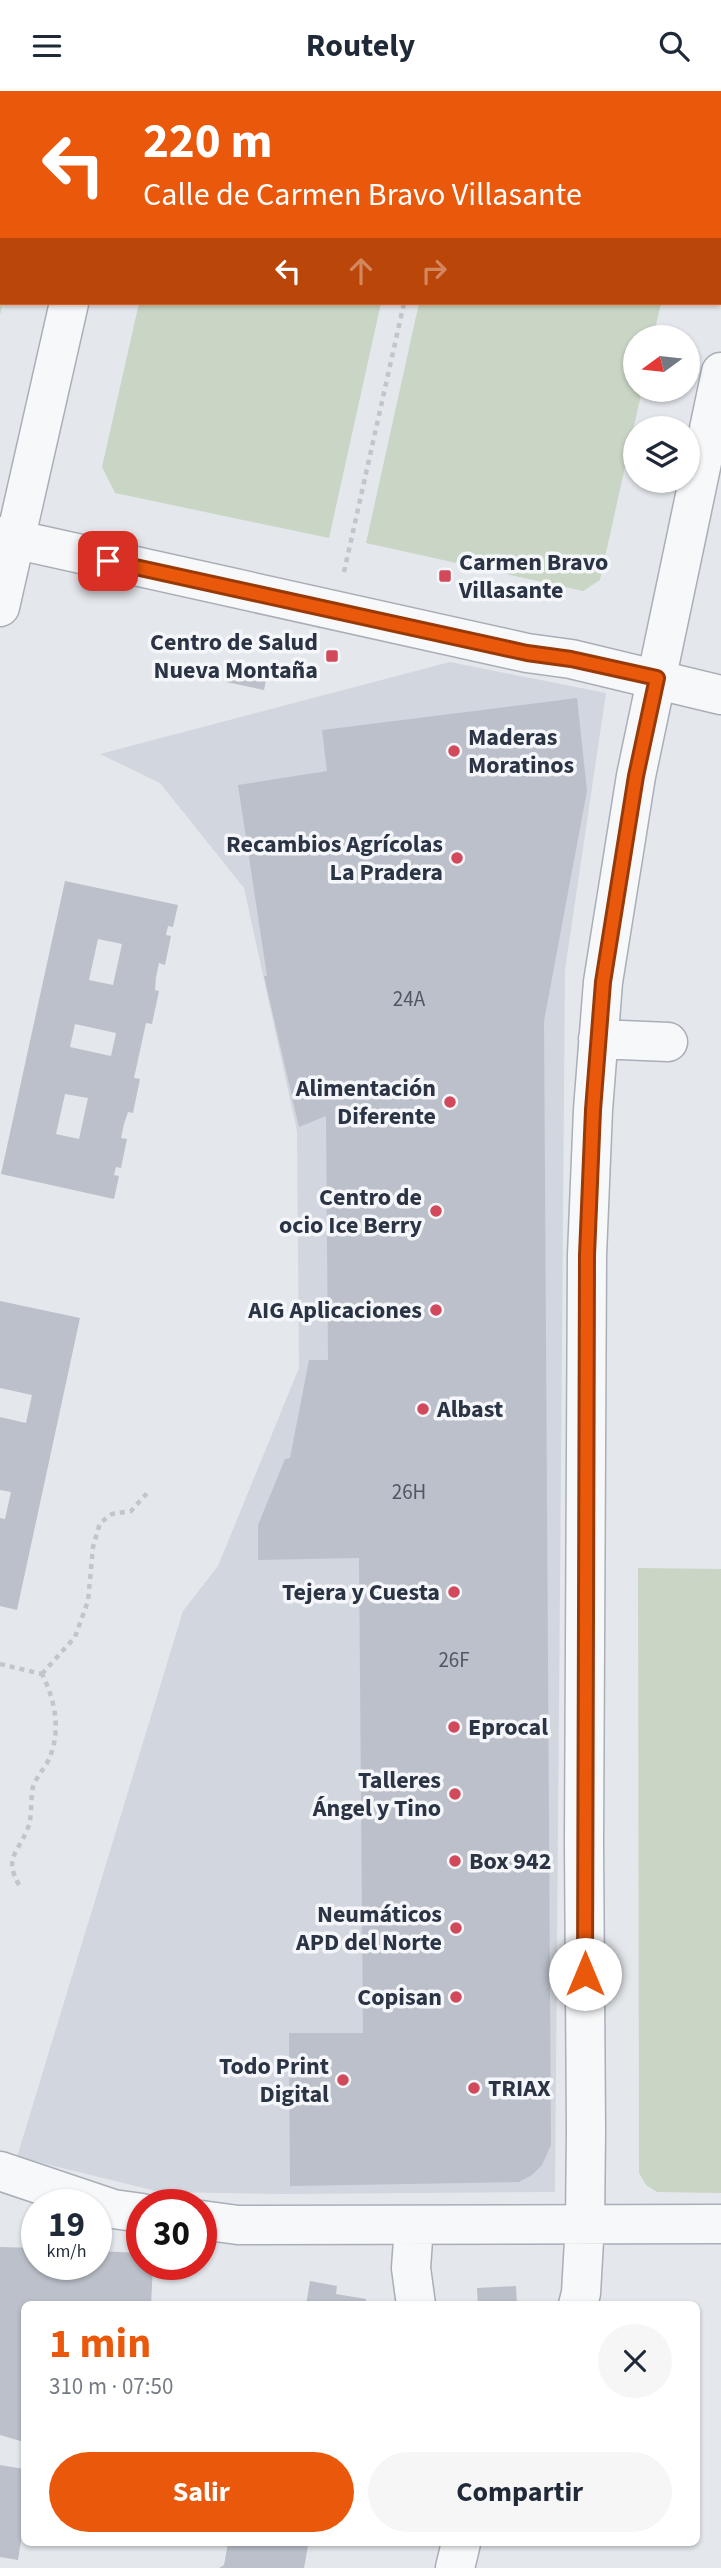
<!DOCTYPE html>
<html lang="es">
<head>
<meta charset="utf-8">
<style>
  body { margin:0; font-family:"Source Sans 3",sans-serif; background:#f6f6f7; color:#1f2937; height:100vh; display:flex; flex-direction:column; font-size:26px; white-space:nowrap }
  * { box-sizing:border-box; margin:0 }
  p { font-size:23px; color:#747a83 }
  .icon { flex:none; width:38px; height:38px; fill:none; stroke:currentColor; stroke-width:2; stroke-linecap:round; stroke-linejoin:round }
  .map { position:relative; flex:1; overflow:hidden }
  .drawer { position:absolute; left:21px; top:2210px; width:679px; height:245px; display:flex; flex-direction:column; background:#fff; border-radius:10px; box-shadow:0 2px 5px #0004 }
  .drawer>* { flex:none }
  .guide { position:absolute; left:0px; top:0px; width:721px; height:214px; box-shadow:0 2px 5px #0004; background:#ea580c; color:#fff; overflow:hidden }
  .needle { width:46px; rotate:255deg }
  .controls { position:absolute; left:623px; top:234px; display:grid; gap:14px }
  .controls a { display:grid; place-items:center; width:77px; height:77px; border-radius:50%; background:#fff; box-shadow:0 2px 5px #0004; font-size:35px }
  .speed { position:absolute; left:21px; top:2098px; display:flex; gap:14px; font-size:35px; font-weight:700; text-align:center }
  .speed>* { display:grid; place-content:center; width:91px; height:91px; border-radius:50%; background:#fff; box-shadow:0 2px 5px #0004; line-height:1 }
  .speed small { font-size:18px; font-weight:400 }
  .speed .limit { border:10px solid #d22; background:#fff; color:#111 }
  .pin { position:absolute; display:grid; place-items:center; width:60px; height:60px; color:#fff; margin:-30px; border-radius:14px; box-shadow:0 4px 10px #0006 }
  .me { position:absolute; width:77px; margin:-38px; rotate:0deg; stroke-linejoin:round; filter:drop-shadow(0 0 5px #0008) }
  .turn { display:flex; align-items:center; gap:24px; height:147px; padding:0 28px; font-size:32px }
  .turn .icon { width:91px; height:91px; stroke-width:2.5 }
  .turn b { display:block; font-size:49px; line-height:60px }
  .lanes { display:flex; align-items:center; height:66px; padding:0 28px; background:#0003; justify-content:center; gap:35px; direction:ltr }
  .lanes .off { opacity:.35 }
  .round { display:grid; place-items:center; flex:none; width:74px; height:74px; border-radius:37px; background:#f6f6f7 }
  .overview { display:flex; align-items:center; justify-content:space-between; height:119px; padding:0 28px }
  h1 { font-size:42px; font-weight:700; line-height:52px; color:#ea580c }
  .cta { display:flex; gap:14px; margin-top:auto; padding:14px 28px }
  .cta a { flex:1; height:80px; border-radius:42px; background:#ea580c; color:#fff; font-size:28px; font-weight:700; line-height:80px; text-align:center }
  .cta a+a { background:#f6f6f7; color:#1f2937 }
  header { display:flex; justify-content:space-between; align-items:center; height:91px; padding:0 28px; background:#fff; font-size:32px; font-weight:700 }
  .map>svg:first-child { display:block }
  .built { fill:#d2d6de }
  .green { fill:#c9d6c5 }
  .building { fill:#bbc0ca; fill-rule:evenodd }
  .lines { fill:none; stroke-linecap:round; stroke-linejoin:round }
  .minor-casing { stroke:#a9aeb7; stroke-width:41 }
  .path { stroke:#c2c5cb; stroke-width:4.5; stroke-dasharray:5 5; stroke-linecap:butt }
  .minor { stroke:#f7f8fa; stroke-width:38 }
  .route-casing { stroke:#983908; stroke-width:18 }
  .route { stroke:#ea580c; stroke-width:12 }
  .poi-dot { fill:#d1495b; stroke:#f4f6f9; stroke-width:2.5 }
  .labels { text-anchor:middle; stroke-width:7; stroke-linejoin:round; paint-order:stroke }
  .number-label { font-size:21px; fill:#4f5766 }
  .poi-label { font-size:24px; font-weight:bold; fill:#2b3445; stroke:#f4f6f9; text-anchor:end }
</style>
</head>
<body>
<header><svg class="icon" aria-label="menu" viewBox="0 0 24 24"><path d="M4 6h16M4 12h16M4 18h16"/></svg>Routely<svg class="icon" aria-label="search" viewBox="0 0 24 24"><circle cx="10" cy="10" r="6"/><path d="M15 15l6 6"/></svg></header>
<div class="map">
<svg width="721" height="2477" viewBox="0 0 721 2477">
  <rect width="100%" height="100%" fill="#e4e7ec"/>
  <!-- built -->
  <path class="built" d="M 450,571 L 606,602 L 565,879 L 555,2101 L 281,2103 L 160,2101 L 17,2066 L 183,1520 L 218,1475 L 299,1277 L 297,1040 L 244,797 L 160,692 L 100,663 Z"/>
  <!-- green -->
  <path class="green" d="M 0,0 L 48,0 L 2,2 L 3,212 L 0,224 Z
    M 185,0 L 427,0 L 185,2 Z
    M 465,0 L 606,0 L 615,2 L 464,2 Z
    M 139,212 L 381,212 L 329,447 L 115,402 L 102,376 Z
    M 419,212 L 661,212 L 653,247 L 635,247 L 635,299 L 642,299 L 600,489 L 583,500 L 366,452 Z
    M 638,1477 L 721,1478 L 721,2102 L 657,2101 L 646,2094 L 639,2082 Z"/>
  <!-- building -->
  <path class="building" d="M 229,576 L 267,584 L 264,599 L 226,591 Z
    M 577,607 L 587,700 L 544,930 L 551,2054 L 542,2074 L 532,2084 L 519,2091 L 290,2095 L 289,1942 L 363,1942 L 359,1467 L 258,1469 L 258,1434 L 285,1368 L 290,1367 L 309,1269 L 328,1269 L 326,1025 L 299,1036 L 264,885 L 267,885 L 238,694 L 327,680 L 322,639 Z
    M 65,790 L 178,814 L 173,836 L 168,835 L 166,844 L 171,845 L 165,874 L 159,872 L 156,886 L 155,899 L 159,900 L 152,933 L 146,932 L 134,987 L 140,988 L 133,1022 L 128,1021 L 124,1033 L 121,1047 L 127,1048 L 121,1077 L 116,1076 L 114,1084 L 119,1085 L 114,1108 L 1,1083 ZM 98,848 L 122,853 L 113,894 L 89,889 ZM 75,933 L 116,942 L 111,965 L 70,956 ZM 65,1003 L 88,1007 L 79,1048 L 56,1043 Z
    M 0,1210 L 80,1227 L 17,1519 L 0,1515 L 0,1427 L 5,1428 L 11,1401 L 0,1399 L 0,1326 L 26,1332 L 32,1304 L 0,1297 Z
    M 0,2156 L 37,2157 L 37,2174 L 96,2174 L 96,2160 L 142,2162 L 142,2174 L 153,2174 L 151,2214 L 24,2214 L 24,2351 L 0,2344 Z
    M 310,2190 L 337,2195 L 336,2203 L 366,2208 L 365,2214 L 306,2214 Z
    M 516,2195 L 517,2214 L 478,2214 L 477,2197 Z
    M 0,2374 L 24,2378 L 24,2431 L 18,2469 L 0,2466 Z
    M 228,2452 L 289,2452 L 308,2455 L 304,2477 L 219,2477 L 224,2474 Z"/>
  <g class="lines">
    <!-- minor casing -->
    <g class="minor-casing">
      <path id="minor" d="M 118,2 L 118,0
        M 0,445 L 527,562 L 571,568 L 721,604
        M 0,516 L 69,212
        M 598,948 L 668,951
        M 0,2080 L 113,2118 L 142,2122
        M 201,2129 L 238,2134 L 721,2133
        M 414,2135 L 411,2177 L 416,2214
        M 578,2214 L 581,2202 L 585,2132 L 586,2040 L 584,1752 L 587,1164 L 593,1019 L 603,891 L 636,685 L 721,281
        M 455,2477 L 461,2452"/>
    </g>
    <!-- path -->
    <path class="path" d="M 451,2 L 451,0
      M 344,481 L 404,212
      M 0,1573 L 42,1583
      M 42,1583 L 75,1546 L 88,1510 L 93,1456 L 100,1432 L 112,1423 L 131,1420 L 149,1400
      M 19,1794 C 4,1767 17,1763 27,1739 C 33,1726 30,1710 33,1696 C 36,1687 42,1680 47,1672 C 62,1643 56,1611 42,1583"/>
    <!-- minor -->
    <use href="#minor" class="minor"/>
  </g>
  <g class="lines">
    <!-- route casing -->
    <g class="route-casing">
      <path id="route" d="M 108,470 L 527,562 L 571,568 L 657,587 L 636,685 L 603,891 L 593,1019 L 587,1164 L 585,1883"/>
    </g>
    <!-- route -->
    <use href="#route" class="route"/>
  </g>
  <!-- markers -->
  <g class="poi-dot">
    <rect x="438" y="478" width="14" height="14" rx="3.5"/>
    <rect x="325" y="558" width="14" height="14" rx="3.5"/>
    <circle cx="454" cy="660" r="7"/>
    <circle cx="457" cy="767" r="7"/>
    <circle cx="450" cy="1011" r="7"/>
    <circle cx="436" cy="1120" r="7"/>
    <circle cx="436" cy="1219" r="7"/>
    <circle cx="423" cy="1318" r="7"/>
    <circle cx="454" cy="1501" r="7"/>
    <circle cx="454" cy="1636" r="7"/>
    <circle cx="455" cy="1703" r="7"/>
    <circle cx="455" cy="1770" r="7"/>
    <circle cx="456" cy="1837" r="7"/>
    <circle cx="456" cy="1906" r="7"/>
    <circle cx="343" cy="1989" r="7"/>
    <circle cx="474" cy="1997" r="7"/>
  </g>
  <g class="labels">
    <!-- number labels -->
    <g class="number-label">
      <text x="409" y="915">24A</text>
      <text x="409" y="1408">26H</text>
      <text x="454" y="1576">26F</text>
    </g>
    <!-- poi labels -->
    <g class="poi-label">
      <text x="459" y="479" text-anchor="start">Carmen Bravo<tspan x="459" dy="28">Villasante</tspan></text>
      <text x="318" y="559">Centro de Salud<tspan x="318" dy="28">Nueva Montaña</tspan></text>
      <text x="468" y="654" text-anchor="start">Maderas<tspan x="468" dy="28">Moratinos</tspan></text>
      <text x="443" y="761">Recambios Agrícolas<tspan x="443" dy="28">La Pradera</tspan></text>
      <text x="436" y="1005">Alimentación<tspan x="436" dy="28">Diferente</tspan></text>
      <text x="422" y="1114">Centro de<tspan x="422" dy="28">ocio Ice Berry</tspan></text>
      <text x="422" y="1227">AIG Aplicaciones</text>
      <text x="437" y="1326" text-anchor="start">Albast</text>
      <text x="440" y="1509">Tejera y Cuesta</text>
      <text x="468" y="1644" text-anchor="start">Eprocal</text>
      <text x="441" y="1697">Talleres<tspan x="441" dy="28">Ángel y Tino</tspan></text>
      <text x="469" y="1778" text-anchor="start">Box 942</text>
      <text x="442" y="1831">Neumáticos<tspan x="442" dy="28">APD del Norte</tspan></text>
      <text x="442" y="1914">Copisan</text>
      <text x="329" y="1983">Todo Print<tspan x="329" dy="28">Digital</tspan></text>
      <text x="488" y="2005" text-anchor="start">TRIAX</text>
    </g>
  </g>
</svg>
<div class="controls">
<a><svg class="needle" viewBox="-14 -14 28 28"><path d="M0-13l5 13h-10z" fill="#e53935"/><path d="M0 13l5-13h-10z" fill="#747a83"/></svg></a>
<a><svg class="icon" aria-label="layers" viewBox="0 0 24 24"><path d="M12 4l9 5-9 5-9-5zM3 14l9 5 9-5"/></svg></a>
</div>
<div class="speed"><div>19<small>km/h</small></div><div class="limit">30</div></div>
<div class="pin" style="left:108px;top:470px;background:#d93025"><svg class="icon" aria-label="arrive" viewBox="0 0 24 24"><path d="M6 21V4h12l-3 4 3 4H6"/></svg></div>
<svg class="me" style="left:585px;top:1883px" viewBox="-20 -20 40 40"><circle r="19" fill="#fff"/><path d="M0-13L10 11 0 6-10 11z" fill="#ea580c"/></svg>
<div class="guide">
<div class="turn"><svg class="icon" aria-label="left" viewBox="0 0 24 24"><path d="M17 20v-9H6M10 6l-5 5 5 5"/></svg><div><b>220 m</b>Calle de Carmen Bravo Villasante</div></div>
<div class="lanes"><svg class="icon" aria-label="left" viewBox="0 0 24 24"><path d="M17 20v-9H6M10 6l-5 5 5 5"/></svg><svg class="icon off" aria-label="ahead" viewBox="0 0 24 24"><path d="M12 20V5M6 11l6-6 6 6"/></svg><svg class="icon off" aria-label="right" viewBox="0 0 24 24"><path d="M7 20v-9h11M14 6l5 5-5 5"/></svg></div>
</div>
<section class="drawer">
<div class="overview"><div><h1>1 min</h1><p>310 m · 07:50</p></div><a class="round"><svg class="icon" aria-label="close" viewBox="0 0 24 24"><path d="M6 6l12 12M18 6L6 18"/></svg></a></div>
<div class="cta"><a>Salir</a><a>Compartir</a></div>
</section>
</div>
</body>
</html>
